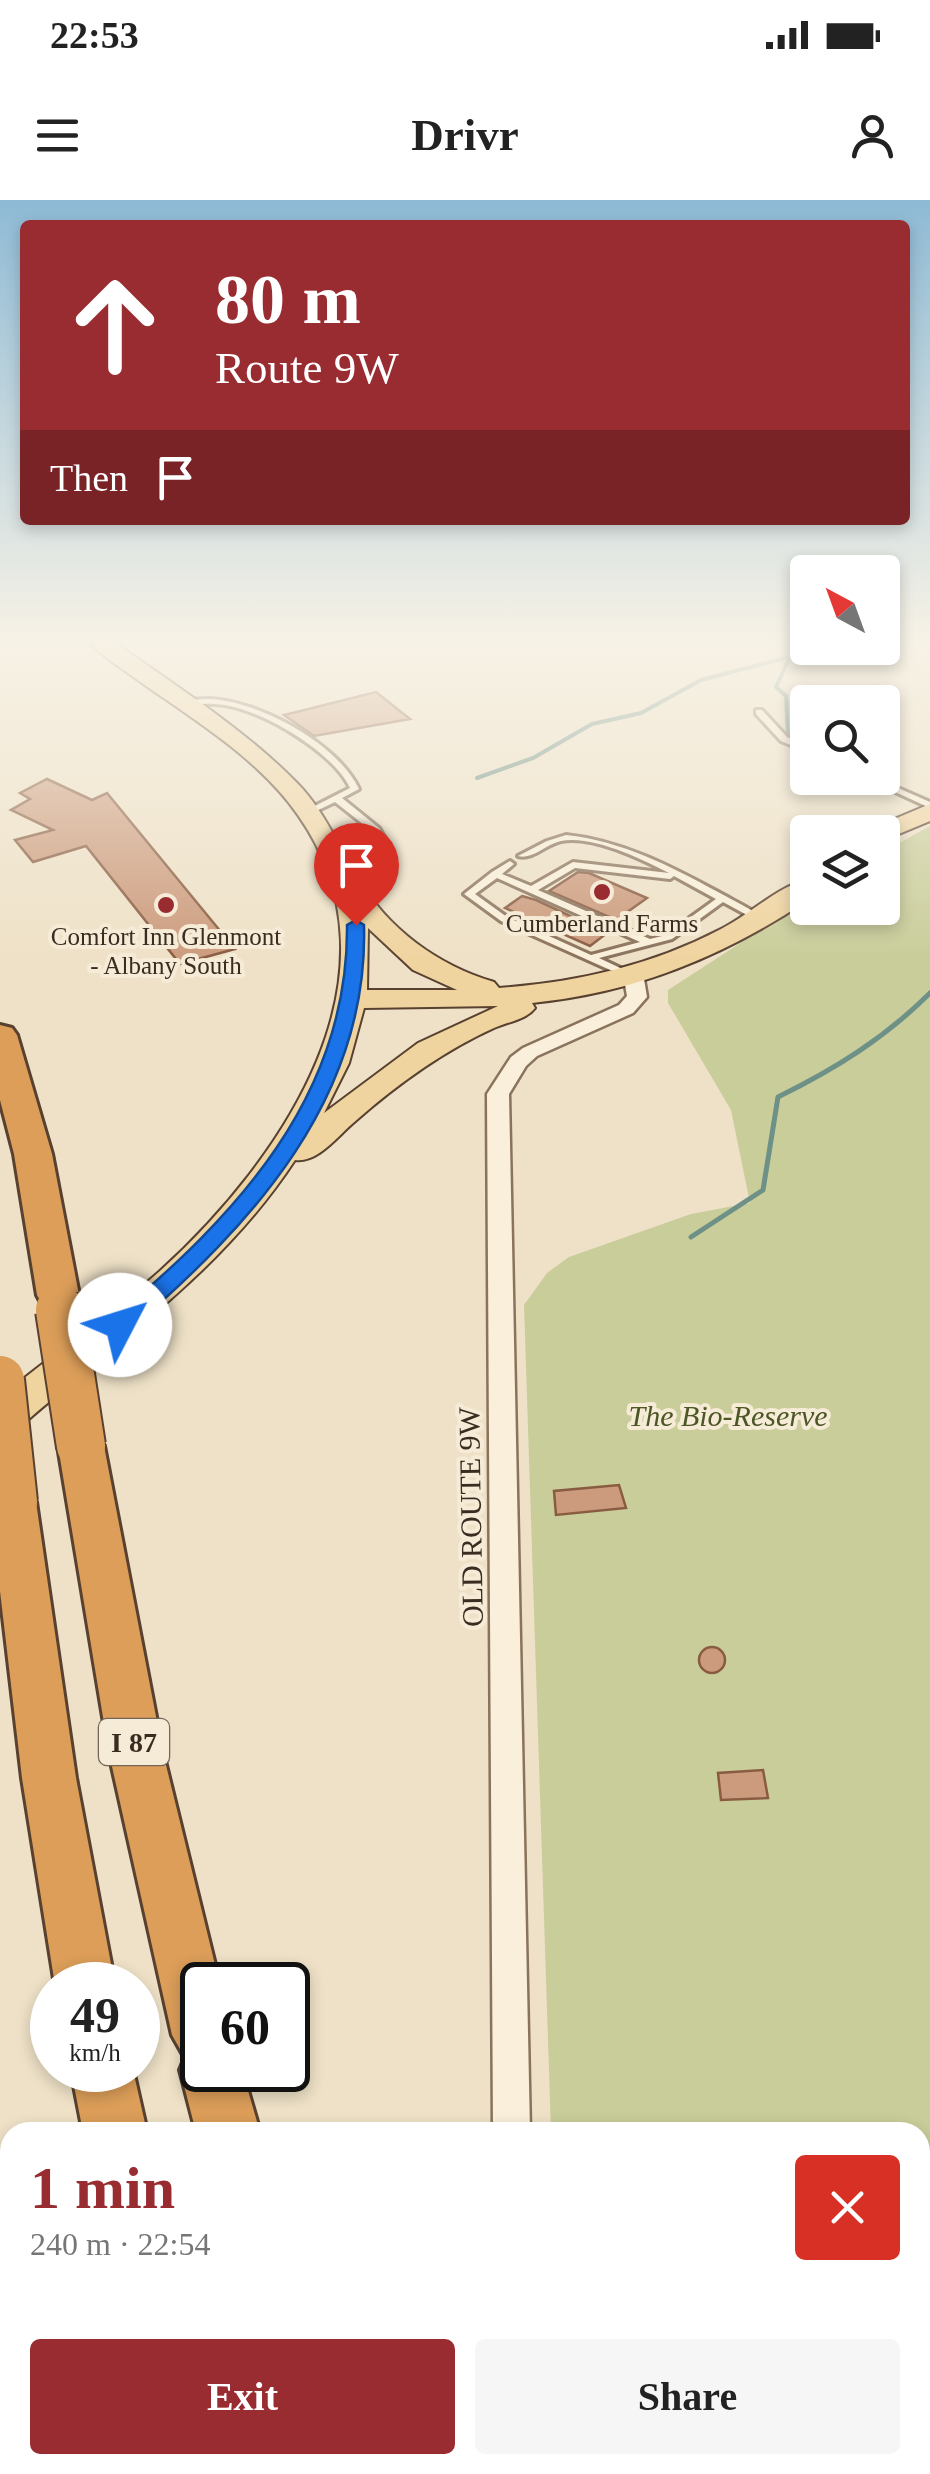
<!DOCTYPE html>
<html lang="en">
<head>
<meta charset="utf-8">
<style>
  body { margin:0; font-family:"Times New Roman",serif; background:#f6f6f6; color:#222; height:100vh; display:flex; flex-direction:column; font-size:38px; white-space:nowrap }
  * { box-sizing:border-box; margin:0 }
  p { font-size:32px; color:#767676 }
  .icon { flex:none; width:55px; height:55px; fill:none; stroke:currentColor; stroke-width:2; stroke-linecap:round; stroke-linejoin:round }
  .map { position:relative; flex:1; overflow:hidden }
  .drawer { position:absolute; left:0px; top:1922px; width:930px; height:352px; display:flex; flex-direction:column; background:#fff; border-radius:30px 30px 0 0; box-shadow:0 5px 15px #0003 }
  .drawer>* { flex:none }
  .top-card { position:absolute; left:20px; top:20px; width:890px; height:305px; border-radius:10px; box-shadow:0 5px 15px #0003; background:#992c31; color:#fff; overflow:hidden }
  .needle { width:65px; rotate:319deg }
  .tools { position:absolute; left:790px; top:355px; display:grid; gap:20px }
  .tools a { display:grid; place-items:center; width:110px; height:110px; border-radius:10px; background:#fff; box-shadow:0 5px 15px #0003; font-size:50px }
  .speed { position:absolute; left:30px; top:1762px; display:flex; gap:20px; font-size:50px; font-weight:700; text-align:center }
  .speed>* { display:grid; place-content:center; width:130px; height:130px; border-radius:50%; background:#fff; box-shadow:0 5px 15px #0003; line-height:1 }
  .speed small { font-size:25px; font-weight:400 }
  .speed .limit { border:5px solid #111; border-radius:15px; background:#fff; color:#111 }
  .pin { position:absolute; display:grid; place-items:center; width:85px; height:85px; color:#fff; margin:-102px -42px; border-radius:50% 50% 50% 0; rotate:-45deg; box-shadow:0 0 10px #0007 }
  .pin .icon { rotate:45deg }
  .me { position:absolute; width:110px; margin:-55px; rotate:50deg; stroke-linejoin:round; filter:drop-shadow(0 0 8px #0008) }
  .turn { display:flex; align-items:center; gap:35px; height:210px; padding:0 30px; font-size:45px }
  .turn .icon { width:130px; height:130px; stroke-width:2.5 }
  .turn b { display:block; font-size:70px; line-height:85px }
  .then { display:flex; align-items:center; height:95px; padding:0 30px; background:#0003; gap:20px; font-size:38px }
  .round { display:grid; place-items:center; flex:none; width:105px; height:105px; border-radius:10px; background:#f6f6f6 }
  .summary { display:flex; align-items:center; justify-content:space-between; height:170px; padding:0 30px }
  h1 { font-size:60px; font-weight:700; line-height:75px; color:#992c31 }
  .button { display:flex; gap:20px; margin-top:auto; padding:20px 30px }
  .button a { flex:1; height:115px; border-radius:10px; background:#992c31; color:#fff; font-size:40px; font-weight:700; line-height:115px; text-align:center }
  .button a+a { background:#f6f6f6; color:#222 }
  .status { display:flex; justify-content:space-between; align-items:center; height:70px; padding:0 50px; background:#fff; direction:ltr }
  .status svg { height:28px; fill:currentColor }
  header { display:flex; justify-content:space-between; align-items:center; height:130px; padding:0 30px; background:#fff; font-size:45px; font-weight:700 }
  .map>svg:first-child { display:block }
  .green { fill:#c9cd9a }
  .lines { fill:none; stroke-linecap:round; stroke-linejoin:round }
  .stream-far1 { stroke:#6e9187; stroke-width:4 }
  .stream { stroke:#6e9187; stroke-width:5 }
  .building { fill:#cc9b7d; stroke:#895c42; stroke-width:2.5 }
  .service-casing { stroke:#8a735c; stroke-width:6 }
  .minor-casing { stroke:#8a735c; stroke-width:5 }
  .primary-casing { stroke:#584130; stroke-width:4 }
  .motorway-casing { stroke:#584130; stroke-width:6 }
  .service { fill:#f9efda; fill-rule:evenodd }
  .minor { fill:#f9efda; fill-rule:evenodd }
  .primary { fill:#f0d4a0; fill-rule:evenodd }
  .motorway { fill:#dc9e59; fill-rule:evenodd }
  .motorway-bridge-far1-casing { stroke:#584130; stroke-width:40; stroke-linecap:butt }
  .motorway-bridge-casing { stroke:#584130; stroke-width:52; stroke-linecap:butt }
  .motorway-bridge-far1 { stroke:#dc9e59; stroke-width:36 }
  .motorway-bridge { stroke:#dc9e59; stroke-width:48 }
  .route { fill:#1a73e8; stroke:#114b97; stroke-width:2.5 }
  .poi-dot { fill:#992c31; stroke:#f6ebd6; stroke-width:4 }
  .labels { text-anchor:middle; stroke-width:8; stroke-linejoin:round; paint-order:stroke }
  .far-poi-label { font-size:25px; fill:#3a2c20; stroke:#f6ebd6 }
  .shield { fill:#f6ebd6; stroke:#726557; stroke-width:2.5 }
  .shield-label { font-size:28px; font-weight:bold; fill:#3a2c20 }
  .park-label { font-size:30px; font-style:italic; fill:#4c5726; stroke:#f6ebd6 }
  .street-label { font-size:30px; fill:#3a2c20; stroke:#f6ebd6 }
</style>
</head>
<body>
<div class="status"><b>22:53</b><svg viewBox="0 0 49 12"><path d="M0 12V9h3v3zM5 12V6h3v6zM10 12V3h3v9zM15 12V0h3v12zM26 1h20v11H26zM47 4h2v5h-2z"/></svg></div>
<header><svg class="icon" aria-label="menu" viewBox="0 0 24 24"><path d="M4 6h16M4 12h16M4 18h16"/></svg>Drivr<svg class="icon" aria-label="person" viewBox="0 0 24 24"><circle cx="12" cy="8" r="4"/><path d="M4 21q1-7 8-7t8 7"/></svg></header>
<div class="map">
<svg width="930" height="2274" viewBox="0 0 930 2274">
  <rect width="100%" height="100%" fill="#eee1c7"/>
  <!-- green -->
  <path class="green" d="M 930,626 L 930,2274 L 651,2274 L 650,2265 L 920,2265 L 920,1932 L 551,1932 L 524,1105 L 547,1073 L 569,1057 L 691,1014 L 750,1003 L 731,910 L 668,803 L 668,790 L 807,700 L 808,708 L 882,708 L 883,652 Z"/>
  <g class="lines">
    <!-- stream-far1 -->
    <path class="stream-far1" d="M 788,535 L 786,496 L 776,487 L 797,441
      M 477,578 L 533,558 L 592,524 L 641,513 L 701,480 L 789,457"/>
    <!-- stream -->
    <path class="stream" d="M 691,1037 L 763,990 L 778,897 C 835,869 885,838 930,793"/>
  </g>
  <!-- building -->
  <path class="building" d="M 376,492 L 410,519 L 314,536 L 284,515 Z
    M 47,579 L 92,600 L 107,593 L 235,749 L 180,764 L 86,646 L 33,662 L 15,640 L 53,630 L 11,610 L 30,599 L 20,593 Z
    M 578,672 L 589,673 L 647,698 L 616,720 L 549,691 Z
    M 522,696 L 536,700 L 607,733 L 590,746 L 505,708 Z
    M 619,1285 L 626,1308 L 556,1315 L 554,1291 Z
    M699 1460a13 13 0 1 1 26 0a13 13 0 1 1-26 0Z
    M 763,1570 L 768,1598 L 721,1600 L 718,1573 Z"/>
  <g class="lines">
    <!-- service casing -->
    <g class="service-casing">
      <path id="service" d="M 209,499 C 259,501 337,543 359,589 L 342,598 L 379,628 L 387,642 L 386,644 L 363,658 L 335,665 L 335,661 L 357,654 L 378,641 L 373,632 L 335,602 L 312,613 L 305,611 L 350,588 C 334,553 264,511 225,505 C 212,503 198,504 185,504 L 181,502 L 185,500 Z
        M 756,510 L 762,510 L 787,537 L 808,547 L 808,552 L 781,541 L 756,514 Z
        M 865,578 L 875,578 L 930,602 L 930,608 Z
        M 566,635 C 622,641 670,666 718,692 C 734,701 751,709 766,719 L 764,721 L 758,721 L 723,702 L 672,739 L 599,758 L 631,773 L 631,777 L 628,778 L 501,721 L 464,694 L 492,672 L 510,661 L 514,664 L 502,674 L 531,686 L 573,662 L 669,673 C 641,659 593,635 561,641 C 546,644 533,660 518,656 L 547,641 ZM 575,668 L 670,679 L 674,676 L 716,699 L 666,735 L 650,739 L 538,690 ZM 497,678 L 640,742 L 591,755 L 507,717 L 475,694 Z"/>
    </g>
    <!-- minor casing -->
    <g class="minor-casing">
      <path id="minor" d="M 634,773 L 644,779 L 647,797 L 633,813 L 537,856 L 526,866 L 509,894 L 530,1932 L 493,1932 L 487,894 L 511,857 L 523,848 L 619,805 L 627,796 L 624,779 Z"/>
    </g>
    <!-- primary casing -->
    <g class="primary-casing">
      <path id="primary" d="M 88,441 L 113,441 C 175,486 242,527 296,582 C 324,610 338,645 358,678 C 388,729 437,765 494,782 L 499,788 C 578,782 650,766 721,729 C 749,715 777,687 808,679 L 808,700 C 723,757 634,793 532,803 L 535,808 C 526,820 507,822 494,828 C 441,852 395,886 352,924 C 336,938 317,963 295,960 C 221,1073 113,1144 14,1232 L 0,1236 L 0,1198 C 52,1154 109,1117 160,1071 C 282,960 410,775 298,615 C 260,560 196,521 142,483 C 125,470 103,458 88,441 ZM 368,728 L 413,770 L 457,790 L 367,790 ZM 498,806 L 418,843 L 324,913 L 349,863 L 364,808 Z
        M 930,604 L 930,621 L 882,641 L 882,632 L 869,632 L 873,628 Z"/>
    </g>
    <!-- motorway casing -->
    <g class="motorway-casing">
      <path id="motorway" d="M 0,825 L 12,828 L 17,835 L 52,954 L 79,1095 L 73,1106 L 58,1110 L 43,1106 L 37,1095 L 14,954 L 0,900 Z
        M 81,1228 L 97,1233 L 104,1246 L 163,1553 L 220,1785 L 202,1785 L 202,1870 L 242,1870 L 260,1932 L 196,1932 L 180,1870 L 185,1858 L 172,1835 L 109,1553 L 58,1246 L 65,1233 Z
        M 13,1283 L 30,1288 L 36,1302 L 76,1578 L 115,1785 L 55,1785 L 22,1578 L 0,1391 L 0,1287 Z
        M 71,1870 L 133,1870 L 147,1932 L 83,1932 Z
        M 155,2265 L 227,2265 L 229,2274 L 157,2274 Z
        M 287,2265 L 359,2265 L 361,2274 L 289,2274 Z"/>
    </g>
    <!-- service -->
    <use href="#service" class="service"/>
    <!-- minor -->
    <use href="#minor" class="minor"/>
    <!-- primary -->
    <use href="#primary" class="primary"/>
    <!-- motorway -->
    <use href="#motorway" class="motorway"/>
    <!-- motorway-bridge-far1 casing -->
    <g class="motorway-bridge-far1-casing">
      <path id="motorway-bridge-far1" d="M 58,1095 L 61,1113"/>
    </g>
    <!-- motorway-bridge casing -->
    <g class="motorway-bridge-casing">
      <path id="motorway-bridge" d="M 60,1110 L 81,1246
        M 0,1180 L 13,1302"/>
    </g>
    <!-- motorway-bridge-far1 -->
    <use href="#motorway-bridge-far1" class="motorway-bridge-far1"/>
    <!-- motorway-bridge -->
    <use href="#motorway-bridge" class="motorway-bridge"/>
  </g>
  <!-- sky -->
  <linearGradient id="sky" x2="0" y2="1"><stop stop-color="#8ebad5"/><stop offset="0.58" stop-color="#f7f2e6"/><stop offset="1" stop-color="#f7f2e6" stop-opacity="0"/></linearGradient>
  <rect width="930" height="760" fill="url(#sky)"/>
  <!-- route -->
  <path class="route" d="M 356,720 L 364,725 C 369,898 252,1025 128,1131 L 112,1131 L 109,1125 L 112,1119 C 236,1016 349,896 347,725 Z"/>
  <!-- markers -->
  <g class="poi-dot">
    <circle cx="602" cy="692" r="10"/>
    <circle cx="166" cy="705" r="10"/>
  </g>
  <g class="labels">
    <!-- far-poi labels -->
    <g class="far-poi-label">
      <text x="602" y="732">Cumberland Farms</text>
      <text x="166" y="745">Comfort Inn Glenmont<tspan x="166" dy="29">- Albany South</tspan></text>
    </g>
    <!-- shield labels -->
    <rect class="shield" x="99" y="1519" width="70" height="46" rx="8"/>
    <g class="shield-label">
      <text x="134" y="1552">I 87</text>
    </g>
    <!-- park labels -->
    <g class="park-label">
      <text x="728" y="1226">The Bio-Reserve</text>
    </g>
    <!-- street labels -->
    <g class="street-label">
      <text transform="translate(471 1317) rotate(-91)" y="10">OLD ROUTE 9W</text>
    </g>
  </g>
</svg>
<div class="tools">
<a><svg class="needle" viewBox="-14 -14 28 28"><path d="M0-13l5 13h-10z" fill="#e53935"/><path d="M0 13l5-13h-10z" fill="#767676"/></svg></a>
<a><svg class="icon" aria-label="search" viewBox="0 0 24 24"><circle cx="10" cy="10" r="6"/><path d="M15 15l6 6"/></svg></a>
<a><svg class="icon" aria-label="layers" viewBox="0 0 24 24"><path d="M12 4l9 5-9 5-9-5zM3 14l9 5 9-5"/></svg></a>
</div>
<div class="speed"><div>49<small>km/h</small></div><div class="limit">60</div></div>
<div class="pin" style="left:356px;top:725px;background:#d93025"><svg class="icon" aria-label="arrive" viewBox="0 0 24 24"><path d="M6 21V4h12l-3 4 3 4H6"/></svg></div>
<svg class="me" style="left:120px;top:1125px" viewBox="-20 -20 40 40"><circle r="19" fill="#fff"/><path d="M0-13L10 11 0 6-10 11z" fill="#1a73e8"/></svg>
<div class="top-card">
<div class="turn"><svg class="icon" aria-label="ahead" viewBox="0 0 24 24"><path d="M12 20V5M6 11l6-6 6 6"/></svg><div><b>80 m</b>Route 9W</div></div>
<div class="then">Then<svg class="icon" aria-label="arrive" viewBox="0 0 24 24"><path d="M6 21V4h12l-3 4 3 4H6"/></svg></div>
</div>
<section class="drawer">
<div class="summary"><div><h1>1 min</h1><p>240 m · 22:54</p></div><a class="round" style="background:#d93025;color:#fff"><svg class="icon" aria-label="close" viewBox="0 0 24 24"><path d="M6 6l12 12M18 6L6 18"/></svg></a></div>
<div class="button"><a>Exit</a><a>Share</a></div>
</section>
</div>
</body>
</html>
